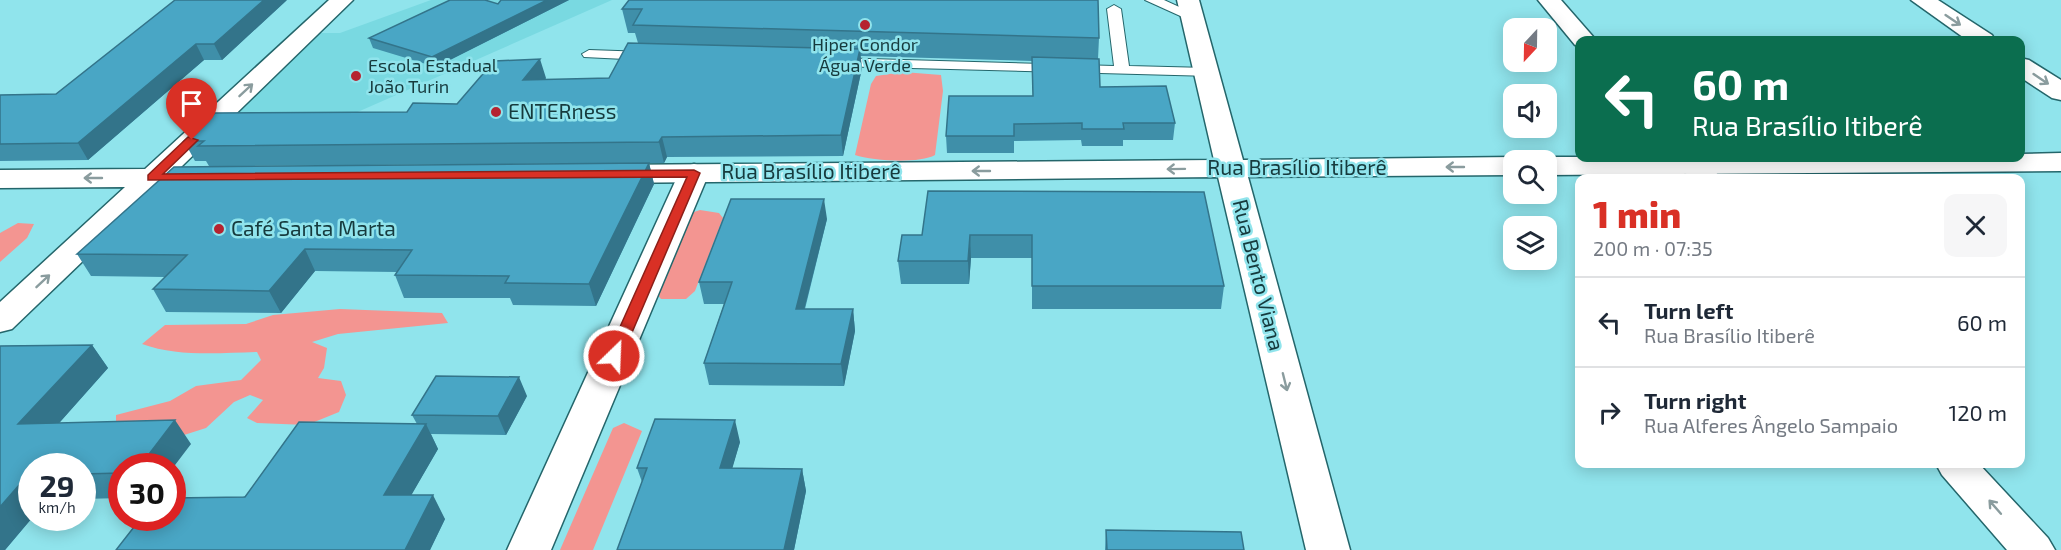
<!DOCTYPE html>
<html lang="en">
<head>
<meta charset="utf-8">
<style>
  body { margin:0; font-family:"Exo 2",sans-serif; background:#f6f6f7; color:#1f2937; height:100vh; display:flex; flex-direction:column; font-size:22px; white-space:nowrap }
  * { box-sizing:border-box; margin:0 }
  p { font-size:20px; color:#747a83 }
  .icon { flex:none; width:33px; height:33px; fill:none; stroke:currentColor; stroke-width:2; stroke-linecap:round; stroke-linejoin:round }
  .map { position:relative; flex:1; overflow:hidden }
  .side { position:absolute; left:1575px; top:174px; width:450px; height:294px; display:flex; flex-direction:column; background:#fff; border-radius:12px; box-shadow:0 3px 15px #0003 }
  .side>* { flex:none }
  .hud { position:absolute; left:1575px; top:36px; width:450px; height:126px; border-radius:12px; box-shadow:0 3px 15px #0003; background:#0b6e4f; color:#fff; overflow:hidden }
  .needle { width:39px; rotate:202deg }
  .tools { position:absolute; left:1503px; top:18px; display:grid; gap:12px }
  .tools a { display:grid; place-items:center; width:54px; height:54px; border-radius:12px; background:#fff; box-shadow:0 3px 15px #0003; font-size:30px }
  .speed { position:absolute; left:18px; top:453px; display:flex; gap:12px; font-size:30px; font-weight:700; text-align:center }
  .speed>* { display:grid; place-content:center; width:78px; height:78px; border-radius:50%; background:#fff; box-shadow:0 3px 15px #0003; line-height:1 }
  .speed small { font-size:15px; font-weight:400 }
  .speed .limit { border:9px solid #d22; background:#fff; color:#111 }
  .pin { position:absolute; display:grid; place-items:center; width:51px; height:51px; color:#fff; margin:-62px -26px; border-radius:50% 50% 50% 0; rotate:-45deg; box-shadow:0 0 6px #0007 }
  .pin .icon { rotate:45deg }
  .me { position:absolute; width:66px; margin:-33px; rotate:24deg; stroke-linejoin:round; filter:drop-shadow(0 0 4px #0008) }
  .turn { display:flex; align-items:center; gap:21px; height:126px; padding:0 18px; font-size:27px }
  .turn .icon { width:78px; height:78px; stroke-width:2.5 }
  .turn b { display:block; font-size:42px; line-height:51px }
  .round { display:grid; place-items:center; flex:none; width:63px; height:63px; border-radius:12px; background:#f6f6f7 }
  .head { display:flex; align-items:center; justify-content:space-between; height:102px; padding:0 18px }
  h1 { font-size:36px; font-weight:800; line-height:45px; color:#d93025 }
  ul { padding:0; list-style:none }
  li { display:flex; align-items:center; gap:18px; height:90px; padding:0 18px; border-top:2px solid #e0e1e3 }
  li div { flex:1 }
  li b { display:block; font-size:22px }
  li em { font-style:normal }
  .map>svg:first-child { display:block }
  .built { fill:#79d9e1 }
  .green { fill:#f39591 }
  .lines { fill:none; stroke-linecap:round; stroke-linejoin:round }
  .service-casing { stroke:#24666b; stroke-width:2 }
  .minor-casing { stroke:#24666b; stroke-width:3 }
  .secondary-casing { stroke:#24666b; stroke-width:3 }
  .service { fill:#fff; fill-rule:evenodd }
  .minor { fill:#fff; fill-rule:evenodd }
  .secondary { fill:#fff; fill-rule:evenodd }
  .wall { fill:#3f8fa9 }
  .shaded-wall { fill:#33748a }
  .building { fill:#49a6c5; stroke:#33748a; stroke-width:1.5 }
  .oneway { stroke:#8a9c9e }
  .route { fill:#d93025; stroke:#8d1f18; stroke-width:1.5 }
  .poi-dot { fill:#b52330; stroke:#90e4ec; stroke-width:2 }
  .labels { text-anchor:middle; stroke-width:5; stroke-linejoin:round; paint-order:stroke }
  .far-poi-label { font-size:18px; fill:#163a3d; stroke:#90e4ec }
  .poi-label { font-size:21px; fill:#163a3d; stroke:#90e4ec; text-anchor:start }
  .street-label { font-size:21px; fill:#163a3d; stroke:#90e4ec }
</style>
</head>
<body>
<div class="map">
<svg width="2061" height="550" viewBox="0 0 2061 550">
  <rect width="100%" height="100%" fill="#90e4ec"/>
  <!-- built -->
  <path class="built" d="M 431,0 L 612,0 L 328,125 L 227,119 L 318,33 L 340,33 Z"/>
  <!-- green -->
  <path class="green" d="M 903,72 L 941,75 L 943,91 L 935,155 C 919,164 873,161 855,155 L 871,84 L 876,76 Z
    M 700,210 L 719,213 L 723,218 L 695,291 L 686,299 L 661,299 L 657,294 L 691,213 Z
    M 18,223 L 34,224 L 27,238 L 0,262 L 0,233 Z
    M 340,309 L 442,313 L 448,323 L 338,334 L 312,342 L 327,348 L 324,368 L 318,378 L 341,381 L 346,395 L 339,412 L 307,425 L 257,423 L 247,418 L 263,400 L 250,395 L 234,402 L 206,428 L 184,435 L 116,425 L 116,415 L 170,401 L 196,386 L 241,380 L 261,360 L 257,352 C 219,353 178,357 142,344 L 165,325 L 246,324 L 273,315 Z
    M 624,423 L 642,431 L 593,550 L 560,550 L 613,428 Z"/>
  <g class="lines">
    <!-- service casing -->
    <g class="service-casing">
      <path id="service" d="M 1145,0 L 1164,0 L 1199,16 L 1192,20 L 1187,19 Z
        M 1114,5 L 1121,9 L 1129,66 L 1207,68 L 1212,70 L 1215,73 L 1212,76 L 834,66 L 827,62 L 834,58 L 1114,66 L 1107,9 Z
        M 589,50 L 646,52 L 653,56 L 646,60 L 584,57 L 582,54 Z"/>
    </g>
    <!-- minor casing -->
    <g class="minor-casing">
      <path id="minor" d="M 1538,0 L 1561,0 L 1596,40 L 1580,40 L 1580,46 L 1575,45 Z
        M 1911,0 L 1938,0 L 1992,35 L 1995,40 L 1967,40 Z
        M 2020,58 L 2029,60 L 2061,80 L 2061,100 L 2052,98 L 2020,77 Z
        M 1673,158 L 1703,158 L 1721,178 L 1690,178 Z
        M 694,164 L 704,167 L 709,173 L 551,550 L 507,550 L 679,173 L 684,167 Z
        M 1936,464 L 1979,464 L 2048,538 L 2055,550 L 2007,550 L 1942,475 Z"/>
    </g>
    <!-- secondary casing -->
    <g class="secondary-casing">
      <path id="secondary" d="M 329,0 L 353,0 L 180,168 L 217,171 L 222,177 L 217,183 L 161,186 L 12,329 L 0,332 L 0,302 L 125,187 L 0,188 L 0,170 L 145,169 Z
        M 1177,0 L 1199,0 L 1243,160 L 1514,157 L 1525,160 L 1514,160 L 1514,175 L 1248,177 L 1350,550 L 1306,550 L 1218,177 L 606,183 L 596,180 L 591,174 L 596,168 L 606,165 L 1214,160 Z
        M 2061,153 L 2061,171 L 1546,175 L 1546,160 L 1535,160 L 1546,157 L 1580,157 L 2020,158 L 2020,154 Z"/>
    </g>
    <!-- service -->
    <use href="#service" class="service"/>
    <!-- minor -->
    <use href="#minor" class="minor"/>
    <!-- secondary -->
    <use href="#secondary" class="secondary"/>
  </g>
  <!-- wall -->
  <path class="wall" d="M 287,0 L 222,60 L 204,60 L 88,160 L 0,161 L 0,95 L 56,94 Z
    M 501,0 L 569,0 L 436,67 L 373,48 L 369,38 L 498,4 Z
    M 629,0 L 1099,38 L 1098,59 L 1100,87 L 1175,123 L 1173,140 L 1123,140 L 1123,146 L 1082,146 L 1081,140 L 1014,141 L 1014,153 L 947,153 L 946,136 L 1033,96 L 1032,61 L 860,56 L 862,68 L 843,156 L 667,157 L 664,163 L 209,166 L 206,161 L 195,161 L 184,141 L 407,112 L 457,104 L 546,78 L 545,80 L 609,78 L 638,43 L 635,33 L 628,33 L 622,9 Z
    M 649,163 L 654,184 L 596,306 L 513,305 L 510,298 L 404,298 L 395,275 L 397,272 L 315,271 L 281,313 L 166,312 L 153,289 L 165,277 L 91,276 L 77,254 Z
    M 928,191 L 1224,286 L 1221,309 L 1032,309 L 1032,258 L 971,258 L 969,284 L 901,284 L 898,261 L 922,235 Z
    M 827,219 L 805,309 L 853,309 L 855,331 L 844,386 L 709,385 L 704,363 L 724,304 L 704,304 L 699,282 Z
    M 92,345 L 108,368 L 59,423 L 191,444 L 122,466 L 122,498 L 82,499 L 82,466 L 32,466 L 32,518 L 5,550 L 0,550 L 0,346 Z
    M 527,396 L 506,435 L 431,434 L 438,449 L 411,495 L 445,519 L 430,550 L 116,550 L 417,424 L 412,415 Z
    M 740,442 L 732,468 L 802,469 L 806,491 L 794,550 L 617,550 L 642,482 L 637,468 Z
    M 1106,530 L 1244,550 L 1105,550 Z"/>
  <!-- shaded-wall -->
  <path class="shaded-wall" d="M 264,0 L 287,0 L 222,60 L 214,44 Z
    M 547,0 L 569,0 L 436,67 L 432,57 Z
    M 196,44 L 204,60 L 88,160 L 78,143 Z
    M 860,49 L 862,68 L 843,156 L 841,135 Z
    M 540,59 L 546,78 L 529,100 L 523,80 Z
    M 662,137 L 667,157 L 664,163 L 659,142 Z
    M 649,163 L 654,184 L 596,306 L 589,284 Z
    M 824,199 L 827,219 L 799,330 L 796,309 Z
    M 970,235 L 971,258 L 969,284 L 968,261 Z
    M 305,249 L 315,271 L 281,313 L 269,291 Z
    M 853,309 L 855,331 L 844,386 L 841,364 Z
    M 92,345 L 108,368 L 37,448 L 18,424 Z
    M 519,377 L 527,396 L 506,435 L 498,416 Z
    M 175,420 L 191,444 L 172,469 L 172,466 L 140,466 Z
    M 735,420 L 740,442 L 726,490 L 720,468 Z
    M 426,424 L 438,449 L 397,520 L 384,495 Z
    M 802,469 L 806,491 L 794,550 L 784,550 Z
    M 27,476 L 32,481 L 32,518 L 5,550 L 0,550 L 0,507 Z
    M 433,495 L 445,519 L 430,550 L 405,550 Z"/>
  <!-- building -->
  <path class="building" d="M 175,0 L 264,0 L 214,44 L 196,44 L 78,143 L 0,144 L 0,95 L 56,94 Z
    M 450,0 L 485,0 L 498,4 L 501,0 L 547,0 L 432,57 L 369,38 Z
    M 629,0 L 1098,0 L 1099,38 L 633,25 L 642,9 L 622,9 Z
    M 628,43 L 860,49 L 841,135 L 662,137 L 659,142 L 198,146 L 204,141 L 184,141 L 215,113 L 407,112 L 413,103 L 457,104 L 494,61 L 540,59 L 523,80 L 609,78 Z
    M 1032,57 L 1099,59 L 1100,87 L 1166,86 L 1175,123 L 1123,123 L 1124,129 L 1082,129 L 1082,123 L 1014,124 L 1014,136 L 946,136 L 949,96 L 1033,96 Z
    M 649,163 L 589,284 L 505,283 L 509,276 L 395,275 L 412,250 L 305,249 L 269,291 L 153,289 L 187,255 L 77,254 L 174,167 Z
    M 928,191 L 1204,192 L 1224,286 L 1032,286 L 1032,235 L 970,235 L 968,261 L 898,261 L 902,235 L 922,235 Z
    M 731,199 L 824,199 L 796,309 L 853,309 L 841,364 L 704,363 L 732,282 L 699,282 Z
    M 92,345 L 18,424 L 175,420 L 140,466 L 122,466 L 122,473 L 82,474 L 82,466 L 32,466 L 32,475 L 27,476 L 0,507 L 0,346 Z
    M 436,376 L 519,377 L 498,416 L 412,415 Z
    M 655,419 L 735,420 L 720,468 L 802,469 L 784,550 L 617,550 L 647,468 L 637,468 Z
    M 299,422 L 426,424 L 384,495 L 433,495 L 405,550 L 116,550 L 141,518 L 172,518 L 172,498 L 245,497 Z
    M 1106,530 L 1241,532 L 1244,550 L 1107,550 Z"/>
  <!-- one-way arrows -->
  <defs><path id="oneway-shaft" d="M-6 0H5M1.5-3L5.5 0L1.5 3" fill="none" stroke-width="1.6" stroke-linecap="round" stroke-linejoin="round" transform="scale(1.5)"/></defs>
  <g class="oneway">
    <use href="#oneway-shaft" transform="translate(1953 20) rotate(34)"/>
    <use href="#oneway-shaft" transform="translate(2041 79) rotate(34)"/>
    <use href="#oneway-shaft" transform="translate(246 90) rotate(-43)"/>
    <use href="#oneway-shaft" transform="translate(1455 167) rotate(180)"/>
    <use href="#oneway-shaft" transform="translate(1176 169) rotate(179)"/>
    <use href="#oneway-shaft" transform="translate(981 171) rotate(180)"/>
    <use href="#oneway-shaft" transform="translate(93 178) rotate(180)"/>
    <use href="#oneway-shaft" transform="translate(43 281) rotate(-43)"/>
    <use href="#oneway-shaft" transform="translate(1285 382) rotate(76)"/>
    <use href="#oneway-shaft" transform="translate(1995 507) rotate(-131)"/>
  </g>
  <!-- route -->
  <path class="route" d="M 188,137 L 198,140 L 163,174 L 694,170 L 700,173 L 622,356 L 614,361 L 607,356 L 687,177 L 148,180 L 148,175 Z"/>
  <!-- markers -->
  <g class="poi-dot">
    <circle cx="865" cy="25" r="6"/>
    <circle cx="356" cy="76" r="6"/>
    <circle cx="496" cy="112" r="6"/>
    <circle cx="219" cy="229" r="6"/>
  </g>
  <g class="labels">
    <!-- far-poi labels -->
    <g class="far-poi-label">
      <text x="865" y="51">Hiper Condor<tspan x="865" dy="21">Água Verde</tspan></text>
      <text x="368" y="72" text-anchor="start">Escola Estadual<tspan x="368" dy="21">João Turin</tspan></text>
    </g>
    <!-- poi labels -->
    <g class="poi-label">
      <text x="508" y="119">ENTERness</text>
      <text x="231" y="236">Café Santa Marta</text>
    </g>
    <!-- street labels -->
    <g class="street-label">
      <text x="1297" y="175">Rua Brasílio Itiberê</text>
      <text x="811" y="179">Rua Brasílio Itiberê</text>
      <text transform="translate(1258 275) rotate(76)" y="7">Rua Bento Viana</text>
    </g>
  </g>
</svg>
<div class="tools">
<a><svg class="needle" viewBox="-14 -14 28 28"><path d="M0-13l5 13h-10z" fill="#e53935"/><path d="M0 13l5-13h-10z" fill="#747a83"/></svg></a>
<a><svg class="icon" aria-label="sound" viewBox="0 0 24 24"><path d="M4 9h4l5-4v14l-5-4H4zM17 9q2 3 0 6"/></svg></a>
<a><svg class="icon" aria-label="search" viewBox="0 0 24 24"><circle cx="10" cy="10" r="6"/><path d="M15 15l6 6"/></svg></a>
<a><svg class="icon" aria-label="layers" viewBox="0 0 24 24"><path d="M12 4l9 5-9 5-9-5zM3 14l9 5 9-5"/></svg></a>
</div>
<div class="speed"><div>29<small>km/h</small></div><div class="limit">30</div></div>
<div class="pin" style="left:192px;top:140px;background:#d93025"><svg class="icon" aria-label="arrive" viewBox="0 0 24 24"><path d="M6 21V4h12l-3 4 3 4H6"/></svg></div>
<svg class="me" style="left:614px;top:356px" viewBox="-20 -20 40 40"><circle r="17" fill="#d93025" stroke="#fff" stroke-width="3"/><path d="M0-11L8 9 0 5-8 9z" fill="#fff"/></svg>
<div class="hud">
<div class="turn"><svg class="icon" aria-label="left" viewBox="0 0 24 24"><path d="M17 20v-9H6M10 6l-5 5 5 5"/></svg><div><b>60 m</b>Rua Brasílio Itiberê</div></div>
</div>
<section class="side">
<div class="head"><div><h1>1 min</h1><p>200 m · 07:35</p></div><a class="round"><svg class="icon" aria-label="close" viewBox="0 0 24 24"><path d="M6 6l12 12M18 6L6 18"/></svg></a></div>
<ul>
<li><svg class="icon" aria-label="left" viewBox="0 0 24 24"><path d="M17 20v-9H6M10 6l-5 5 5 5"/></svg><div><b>Turn left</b><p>Rua Brasílio Itiberê</p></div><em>60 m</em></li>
<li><svg class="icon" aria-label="right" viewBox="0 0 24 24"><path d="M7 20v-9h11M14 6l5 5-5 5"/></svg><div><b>Turn right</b><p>Rua Alferes Ângelo Sampaio</p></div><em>120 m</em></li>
</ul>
</section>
</div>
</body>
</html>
